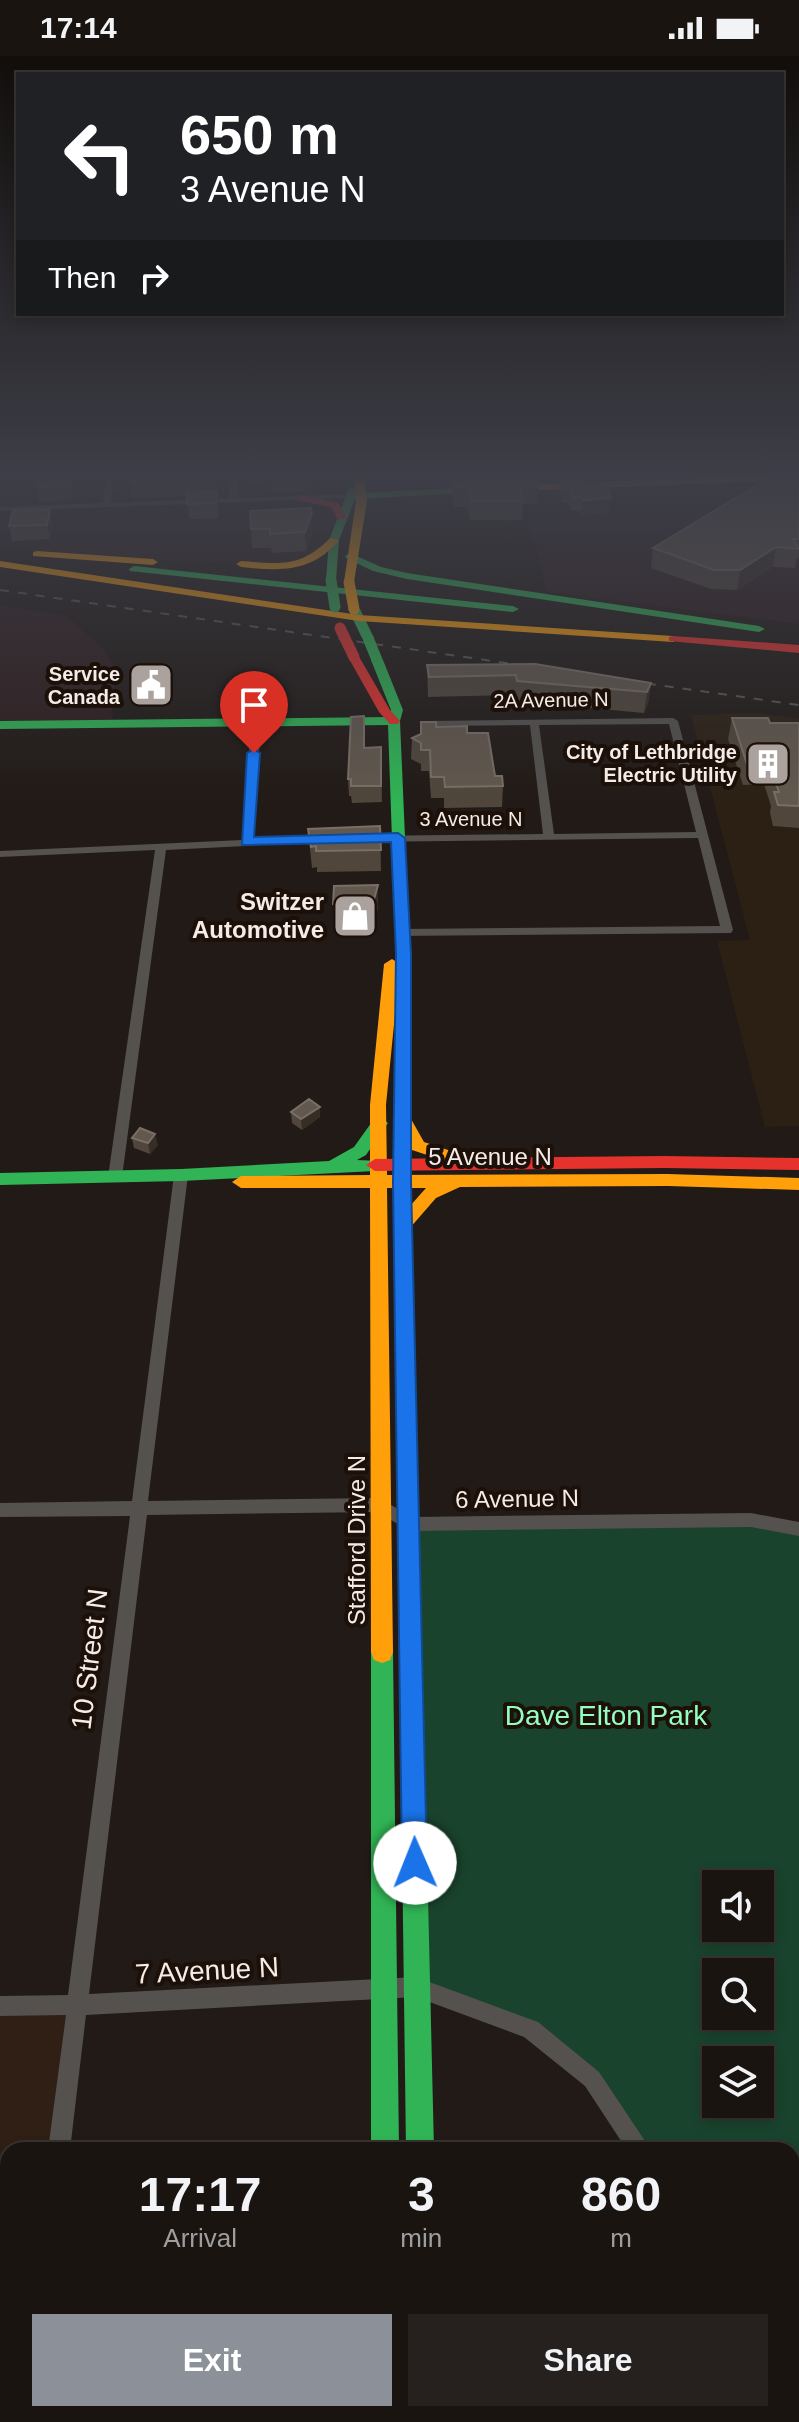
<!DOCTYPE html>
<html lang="en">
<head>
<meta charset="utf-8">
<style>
  body { margin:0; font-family:Arial,sans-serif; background:#26211e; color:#f1f3f6; height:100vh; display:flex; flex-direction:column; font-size:30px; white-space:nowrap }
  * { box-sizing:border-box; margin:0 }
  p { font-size:26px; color:#9f9e9f }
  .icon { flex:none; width:44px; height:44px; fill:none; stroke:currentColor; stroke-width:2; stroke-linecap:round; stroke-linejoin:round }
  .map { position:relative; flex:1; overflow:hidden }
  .drawer { position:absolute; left:0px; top:2086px; width:800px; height:280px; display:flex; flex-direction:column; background:#191410; border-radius:24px 24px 0 0; box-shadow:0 4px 12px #0003,0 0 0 2px #373330 }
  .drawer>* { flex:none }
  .hud { position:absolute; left:16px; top:16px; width:768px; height:244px; border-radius:0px; box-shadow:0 4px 12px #0003,0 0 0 2px #373330; background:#202124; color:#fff; overflow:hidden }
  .fabs { position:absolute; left:702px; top:1814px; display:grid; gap:16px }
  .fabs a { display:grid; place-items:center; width:72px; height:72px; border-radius:0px; background:#191410; box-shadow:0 4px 12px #0003,0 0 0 2px #373330; font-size:40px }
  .pin { position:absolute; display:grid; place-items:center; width:68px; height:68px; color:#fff; margin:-82px -34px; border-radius:50% 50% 50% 0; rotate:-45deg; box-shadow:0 0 8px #0007 }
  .pin .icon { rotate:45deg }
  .me { position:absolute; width:88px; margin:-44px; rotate:359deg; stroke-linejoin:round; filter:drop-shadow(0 0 6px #0008) }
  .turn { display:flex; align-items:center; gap:28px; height:168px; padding:0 32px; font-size:36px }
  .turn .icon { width:104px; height:104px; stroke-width:2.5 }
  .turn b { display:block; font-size:56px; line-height:68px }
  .then { display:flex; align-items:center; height:76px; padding:0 32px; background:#0003; gap:16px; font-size:30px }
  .eta { display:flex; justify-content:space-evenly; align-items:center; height:136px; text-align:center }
  .eta b { font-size:48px; font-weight:600; line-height:56px }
  .primary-button { display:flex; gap:16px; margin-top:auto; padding:16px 32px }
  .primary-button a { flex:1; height:92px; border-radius:0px; background:#8c9099; color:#fff; font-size:32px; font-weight:600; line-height:92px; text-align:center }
  .primary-button a+a { background:#26211e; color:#f1f3f6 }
  .status { display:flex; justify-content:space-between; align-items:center; height:56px; padding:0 40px; background:#191410; direction:ltr }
  .status svg { height:22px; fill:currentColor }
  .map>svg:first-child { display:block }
  .commercial { fill:#2e1d1e }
  .industrial { fill:#2b2013 }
  .built { fill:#2f1f15 }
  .green { fill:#19432c; fill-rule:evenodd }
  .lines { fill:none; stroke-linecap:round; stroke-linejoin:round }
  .street { fill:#54514e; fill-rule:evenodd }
  .fast { fill:#30b455; fill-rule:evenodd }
  .slow { fill:#ff9f0a; fill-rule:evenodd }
  .jam { fill:#e5322d; fill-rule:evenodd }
  .rail { stroke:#595653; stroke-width:2; stroke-dasharray:9 9; stroke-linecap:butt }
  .fast-bridge { stroke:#30b455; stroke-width:11 }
  .slow-bridge { stroke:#ff9f0a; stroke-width:11 }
  .jam-bridge { stroke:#e5322d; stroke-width:11 }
  .wall { fill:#50463b }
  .shaded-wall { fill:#362d24 }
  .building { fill:#62584d; stroke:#796f66; stroke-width:2 }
  .route { fill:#1a73e8; stroke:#114b97; stroke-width:2 }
  .labels { text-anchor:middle; stroke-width:8; stroke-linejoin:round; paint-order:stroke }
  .far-poi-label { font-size:20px; font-weight:bold; fill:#f5ece7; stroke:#1c1009; text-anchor:end }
  .far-street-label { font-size:20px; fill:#f5ece7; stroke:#1c1009 }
  .poi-label { font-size:24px; font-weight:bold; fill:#f5ece7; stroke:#1c1009; text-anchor:end }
  .street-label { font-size:24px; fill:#f5ece7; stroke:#1c1009 }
  .near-street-label { font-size:28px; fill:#f5ece7; stroke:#1c1009 }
  .near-park-label { font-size:28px; fill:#92ffc1; stroke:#1c1009 }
</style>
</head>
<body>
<div class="status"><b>17:14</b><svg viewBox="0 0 49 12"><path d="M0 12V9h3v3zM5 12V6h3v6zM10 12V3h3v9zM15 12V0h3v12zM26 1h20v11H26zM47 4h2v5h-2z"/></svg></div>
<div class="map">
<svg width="799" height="2366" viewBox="0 0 799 2366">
  <rect width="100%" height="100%" fill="#211a16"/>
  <!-- commercial -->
  <path class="commercial" d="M 0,419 L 346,419 L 347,425 L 342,446 L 318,447 L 329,449 L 339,459 L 322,497 L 291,509 L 131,503 L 0,493 Z
    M 799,429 L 799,568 L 547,536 L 528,465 L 572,464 L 563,440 Z
    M 0,549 L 66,560 L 103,592 L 115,612 L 112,669 L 0,669 Z"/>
  <!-- industrial -->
  <path class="industrial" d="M 759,657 L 799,663 L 799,1070 L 765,1071 L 717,885 L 750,884 L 691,659 Z"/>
  <!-- built -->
  <path class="built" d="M 76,1949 L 59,2094 L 8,2094 L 8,2358 L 28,2358 L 27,2366 L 0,2366 L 0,1950 Z"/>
  <!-- green -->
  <path class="green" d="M 610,419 L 799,419 L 613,426 Z
    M 732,1464 L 799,1473 L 799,2329 L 792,2319 L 792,2094 L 640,2094 L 592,2023 L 532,1973 L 416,1931 L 410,1468 ZM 716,1828 L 760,1828 L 760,1872 L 716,1872 ZM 716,1916 L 760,1916 L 760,1960 L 716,1960 ZM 716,2004 L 760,2004 L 760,2048 L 716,2048 Z"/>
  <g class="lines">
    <!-- street -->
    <path class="street" d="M 107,419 L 115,419 L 111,447 L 230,442 L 229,419 L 237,419 L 238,442 L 351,438 L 355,440 L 351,442 L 0,455 L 0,451 L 103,447 Z
      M 673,662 L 678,665 L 733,874 L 731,877 L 396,880 L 396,874 L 400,873 L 720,870 L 698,782 L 363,786 L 358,783 L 363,780 L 543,778 L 530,669 L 430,670 L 425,667 L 427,665 ZM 669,668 L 696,776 L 554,778 L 539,669 Z
      M 256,665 L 261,668 L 253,783 L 326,780 L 331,783 L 326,786 L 166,794 L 122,1121 L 115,1126 L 110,1125 L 108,1121 L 155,794 L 0,801 L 0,795 L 242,784 L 251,668 Z
      M 181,1114 L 188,1119 L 148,1445 L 379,1442 L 412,1461 L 751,1457 L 799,1466 L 799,1480 L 751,1471 L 410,1475 L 377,1456 L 147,1459 L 89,1938 L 416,1921 L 538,1966 L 599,2016 L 651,2094 L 627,2094 L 585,2030 L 524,1981 L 416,1941 L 86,1959 L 70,2094 L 48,2094 L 66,1959 L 0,1960 L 0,1940 L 68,1939 L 130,1460 L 0,1461 L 0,1447 L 132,1445 L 174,1119 Z
      M 792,2307 L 799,2310 L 799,2341 L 792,2338 Z
      M 16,2358 L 40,2358 L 39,2366 L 15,2366 Z
      M 740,2358 L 777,2358 L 780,2366 L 743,2366 Z"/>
    <!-- fast -->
    <path class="fast" d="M 479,431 L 483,432 L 483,436 L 355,443 L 339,484 L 336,524 L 331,527 L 326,524 L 329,484 L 349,432 L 357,432 L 357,437 Z
      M 350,497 L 381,511 L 407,517 L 759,570 L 765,573 L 759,576 L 407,523 L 373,515 L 346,502 L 345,500 Z
      M 134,510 L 513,550 L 519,553 L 513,556 L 130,515 L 129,513 Z
      M 350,551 L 360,553 L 374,582 L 372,584 L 362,582 L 348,553 Z
      M 377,600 L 383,604 L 403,654 L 400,665 L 410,898 L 411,1137 L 416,1357 L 413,1363 L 406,1365 L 399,1363 L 396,1357 L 393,1137 L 396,898 L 388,669 L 0,673 L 0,665 L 389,661 L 391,654 L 371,604 Z
      M 380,1061 L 388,1067 L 366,1099 L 357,1104 L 381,1105 L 384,1109 L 381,1113 L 375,1115 L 181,1125 L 0,1129 L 0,1117 L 181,1113 L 329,1105 L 354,1091 L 374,1063 Z
      M 382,1585 L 390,1588 L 393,1596 L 399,2094 L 371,2094 L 371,1596 L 374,1588 Z
      M 413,1703 L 421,1707 L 425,1715 L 434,2094 L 406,2094 L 401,1715 L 405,1707 Z
      M 372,2358 L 402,2358 L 403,2366 L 373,2366 Z"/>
    <!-- slow -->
    <path class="slow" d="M 354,419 L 364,419 L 367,445 L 354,526 L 349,529 L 344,526 L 356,445 Z
      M 799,419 L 799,424 L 515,435 L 510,432 L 515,429 Z
      M 330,482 L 339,484 C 312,517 280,515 241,511 L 236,508 L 241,505 C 280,508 301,512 330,482 Z
      M 37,495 L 153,503 L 158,506 L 153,509 L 33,500 L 33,496 Z
      M 0,505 L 359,559 L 673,580 L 679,583 L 673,586 L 359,565 L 0,511 Z
      M 392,903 L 400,908 L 386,1049 L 387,1119 L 668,1118 L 799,1122 L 799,1134 L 668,1130 L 460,1131 L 436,1142 L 409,1173 L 403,1175 L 394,1168 L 426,1132 L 387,1132 L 393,1596 L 390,1604 L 382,1607 L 374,1604 L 371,1596 L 370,1132 L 241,1132 L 232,1126 L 241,1120 L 370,1119 L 370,1049 L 384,908 Z
      M 405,1061 L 411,1063 L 424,1086 L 463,1099 L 466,1103 L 463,1107 L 457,1109 L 412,1094 L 397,1067 Z
      M 410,2358 L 440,2358 L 440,2366 L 410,2366 Z"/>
    <!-- jam -->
    <path class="jam" d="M 300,439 L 339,447 L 347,462 L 338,464 L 331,451 L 296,444 L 296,440 Z
      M 673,580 L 799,589 L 799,597 L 669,585 L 669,581 Z
      M 350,599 L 358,599 L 390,654 L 400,665 L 398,668 L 390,668 L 379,656 L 348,601 Z
      M 664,1100 L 799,1102 L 799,1114 L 664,1112 L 375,1115 L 366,1109 L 375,1103 Z
      M 406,1349 L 413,1351 L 416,1357 L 425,1715 L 421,1723 L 413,1727 L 405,1723 L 401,1715 L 396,1357 L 399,1351 Z"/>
    <!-- rail -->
    <path class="rail" d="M 0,534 L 534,611
      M 629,625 L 799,649"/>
    <!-- fast-bridge -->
    <path class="fast-bridge" d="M 331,524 L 335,551
      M 368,582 L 377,604"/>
    <!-- slow-bridge -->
    <path class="slow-bridge" d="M 349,526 L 354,553"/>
    <!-- jam-bridge -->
    <path class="jam-bridge" d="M 340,572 L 354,601"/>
  </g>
  <!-- wall -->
  <path class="wall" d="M 6,419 L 74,419 L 76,426 L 73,444 L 39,445 L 37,431 L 38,424 L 8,425 Z
    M 130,419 L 217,419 L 218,462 L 189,463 L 187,440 L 132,442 L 130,426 Z
    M 248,419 L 316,419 L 317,430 L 304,431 L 304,435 L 270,435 L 269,428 L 249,429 Z
    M 448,419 L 465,419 L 465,423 L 495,422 L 494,419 L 530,419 L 530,420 L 539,429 L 537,448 L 523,448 L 522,464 L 470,464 L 467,451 L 454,451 L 452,442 L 452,429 L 449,430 Z
    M 552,419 L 585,419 L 576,420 L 575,423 L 583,426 L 609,456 L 582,459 L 580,455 L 572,455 L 568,447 L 562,447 L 559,438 L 560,425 L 554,425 Z
    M 769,419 L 799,419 L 799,502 L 797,502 L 795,512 L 773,511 L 737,534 L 711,533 L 651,512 L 653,492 L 768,422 Z
    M 250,455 L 313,476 L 306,495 L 272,497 L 271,492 L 252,492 Z
    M 53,467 L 50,483 L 12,485 L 9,470 Z
    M 427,609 L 651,627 L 648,647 L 644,657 L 516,645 L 515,639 L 428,641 Z
    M 732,662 L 770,667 L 799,667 L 799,772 L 773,770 L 770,757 L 771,750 L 764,728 L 743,729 L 728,683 Z
    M 436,671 L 467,677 L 495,720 L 503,730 L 502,751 L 444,752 L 444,742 L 431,742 L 429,715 L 421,715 L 421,708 L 411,703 L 412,682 Z
    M 381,691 L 382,746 L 352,747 L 351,740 L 349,740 L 348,723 L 364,692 Z
    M 380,770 L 381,815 L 317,816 L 317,811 L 312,812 L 308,773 Z
    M 378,829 L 378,851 L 374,869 L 334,869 L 333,848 Z
    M 320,1051 L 320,1061 L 302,1074 L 292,1067 L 291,1056 Z
    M 132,1082 L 158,1089 L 150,1098 L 134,1092 Z"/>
  <!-- shaded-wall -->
  <path class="shaded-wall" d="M 72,419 L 74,419 L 76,426 L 73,444 L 71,430 Z
    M 611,442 L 609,456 L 582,459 L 583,445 Z
    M 50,453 L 53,467 L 50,483 L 47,469 Z
    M 312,457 L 313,476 L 306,495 L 305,476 Z
    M 776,491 L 773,511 L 737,534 L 740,514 Z
    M 651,627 L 648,647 L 644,657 L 647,636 Z
    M 378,829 L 378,851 L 374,869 L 373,847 Z
    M 320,1051 L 320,1061 L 302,1074 L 301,1063 Z
    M 155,1078 L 158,1089 L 150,1098 L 148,1087 Z"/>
  <!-- building -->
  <path class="building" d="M 39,419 L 72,419 L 71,430 L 37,431 Z
    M 130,419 L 216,419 L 216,423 L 130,426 Z
    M 771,419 L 799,419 L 799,483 L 793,483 L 799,493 L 776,491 L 740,514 L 714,514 L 653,492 L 772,420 Z
    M 536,420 L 539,429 L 520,430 L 523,445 L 471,445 L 468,432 L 454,432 L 452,424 Z
    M 560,423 L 581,423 L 583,426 L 606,428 L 611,442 L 583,445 L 582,441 L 573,441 L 570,432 L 563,433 Z
    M 217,436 L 216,447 L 187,448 L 187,437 Z
    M 311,452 L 312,457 L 305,476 L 270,478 L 270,473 L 251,473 L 250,455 Z
    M 50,453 L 47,469 L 9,470 L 13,454 Z
    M 535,608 L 651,627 L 647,636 L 517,625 L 516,619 L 429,621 L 427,609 Z
    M 364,660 L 364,692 L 381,691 L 381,730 L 351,730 L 351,723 L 348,723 L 351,661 Z
    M 732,662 L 768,662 L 770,667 L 799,667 L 799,750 L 778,749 L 774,736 L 779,736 L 769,708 L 747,708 Z
    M 421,666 L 436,666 L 436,671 L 467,670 L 467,677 L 488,677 L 495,720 L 502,720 L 503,730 L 445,731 L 444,721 L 431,721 L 430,694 L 421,694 L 421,687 L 412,682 L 421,678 Z
    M 380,770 L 381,794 L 316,795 L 316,790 L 311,791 L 308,773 Z
    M 378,829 L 373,847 L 333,848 L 334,830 Z
    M 309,1043 L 320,1051 L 301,1063 L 291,1056 Z
    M 140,1072 L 155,1078 L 148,1087 L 132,1082 Z"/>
  <!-- sky -->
  <linearGradient id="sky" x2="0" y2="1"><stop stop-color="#120e0c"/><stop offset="0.56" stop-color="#3d3e47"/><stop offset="1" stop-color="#3d3e47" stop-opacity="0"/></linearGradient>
  <rect width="799" height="750" fill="url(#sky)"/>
  <!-- route -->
  <path class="route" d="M 254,693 L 260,697 L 254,781 L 398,777 L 405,782 L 411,898 L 411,1126 L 427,1807 L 424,1816 L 415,1820 L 406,1816 L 402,1807 L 393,1126 L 396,898 L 391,786 L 242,789 L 247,697 Z"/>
  <!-- icons -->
  <defs>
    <g id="civic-square" transform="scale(2.3)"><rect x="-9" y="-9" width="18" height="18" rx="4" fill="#aba29e" stroke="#1c1009"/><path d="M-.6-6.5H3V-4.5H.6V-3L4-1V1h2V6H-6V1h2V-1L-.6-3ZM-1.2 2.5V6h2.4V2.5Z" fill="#fff"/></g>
    <g id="building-square" transform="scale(2.3)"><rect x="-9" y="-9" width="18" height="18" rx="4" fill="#aba29e" stroke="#1c1009"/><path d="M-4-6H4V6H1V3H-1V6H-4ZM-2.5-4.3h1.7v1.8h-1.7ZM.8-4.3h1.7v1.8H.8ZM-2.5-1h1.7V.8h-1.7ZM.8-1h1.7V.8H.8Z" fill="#fff"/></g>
    <g id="shop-square" transform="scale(2.3)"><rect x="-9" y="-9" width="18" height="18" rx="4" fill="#aba29e" stroke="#1c1009"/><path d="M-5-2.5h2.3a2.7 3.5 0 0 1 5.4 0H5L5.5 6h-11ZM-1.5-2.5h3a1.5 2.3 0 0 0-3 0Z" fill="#fff"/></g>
  </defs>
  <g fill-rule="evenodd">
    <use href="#civic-square" x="151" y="629"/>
    <use href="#building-square" x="768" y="708"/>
    <use href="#shop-square" x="355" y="860"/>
  </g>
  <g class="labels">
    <!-- far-poi labels -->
    <g class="far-poi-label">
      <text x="120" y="625">Service<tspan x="120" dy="23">Canada</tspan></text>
      <text x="737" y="703">City of Lethbridge<tspan x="737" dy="23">Electric Utility</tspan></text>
    </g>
    <!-- far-street labels -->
    <g class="far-street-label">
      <text transform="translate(551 644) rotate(-1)" y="7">2A Avenue N</text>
      <text x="471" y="770">3 Avenue N</text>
    </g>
    <!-- poi labels -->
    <g class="poi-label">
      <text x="324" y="854">Switzer<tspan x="324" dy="28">Automotive</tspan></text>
    </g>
    <!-- street labels -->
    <g class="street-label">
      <text x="490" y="1109">5 Avenue N</text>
      <text transform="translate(517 1443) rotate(-1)" y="8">6 Avenue N</text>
      <text transform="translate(357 1484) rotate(-90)" y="8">Stafford Drive N</text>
    </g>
    <!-- near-street labels -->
    <g class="near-street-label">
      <text transform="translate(89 1603) rotate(-83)" y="10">10 Street N</text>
      <text transform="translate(207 1914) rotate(-3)" y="10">7 Avenue N</text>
    </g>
    <!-- near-park labels -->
    <g class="near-park-label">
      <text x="606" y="1669">Dave Elton Park</text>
    </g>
  </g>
</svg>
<div class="fabs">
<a><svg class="icon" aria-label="sound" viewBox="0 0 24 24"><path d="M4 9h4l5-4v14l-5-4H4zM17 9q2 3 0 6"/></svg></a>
<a><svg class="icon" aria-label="search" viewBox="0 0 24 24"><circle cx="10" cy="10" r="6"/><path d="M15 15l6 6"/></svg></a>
<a><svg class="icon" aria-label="layers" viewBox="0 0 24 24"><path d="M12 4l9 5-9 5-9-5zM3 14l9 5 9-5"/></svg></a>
</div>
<div class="pin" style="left:254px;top:697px;background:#d93025"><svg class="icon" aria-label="arrive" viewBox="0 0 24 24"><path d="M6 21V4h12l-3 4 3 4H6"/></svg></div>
<svg class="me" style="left:415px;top:1807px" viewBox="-20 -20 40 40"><circle r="19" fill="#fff"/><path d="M0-13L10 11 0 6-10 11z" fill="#1a73e8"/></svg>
<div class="hud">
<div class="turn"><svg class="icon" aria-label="left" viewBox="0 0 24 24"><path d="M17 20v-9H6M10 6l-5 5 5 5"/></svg><div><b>650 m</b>3 Avenue N</div></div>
<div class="then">Then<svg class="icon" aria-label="right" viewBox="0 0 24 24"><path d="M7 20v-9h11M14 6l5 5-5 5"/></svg></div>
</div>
<section class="drawer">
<div class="eta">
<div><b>17:17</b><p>Arrival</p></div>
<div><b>3</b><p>min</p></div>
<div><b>860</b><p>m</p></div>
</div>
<div class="primary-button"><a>Exit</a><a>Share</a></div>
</section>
</div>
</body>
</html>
